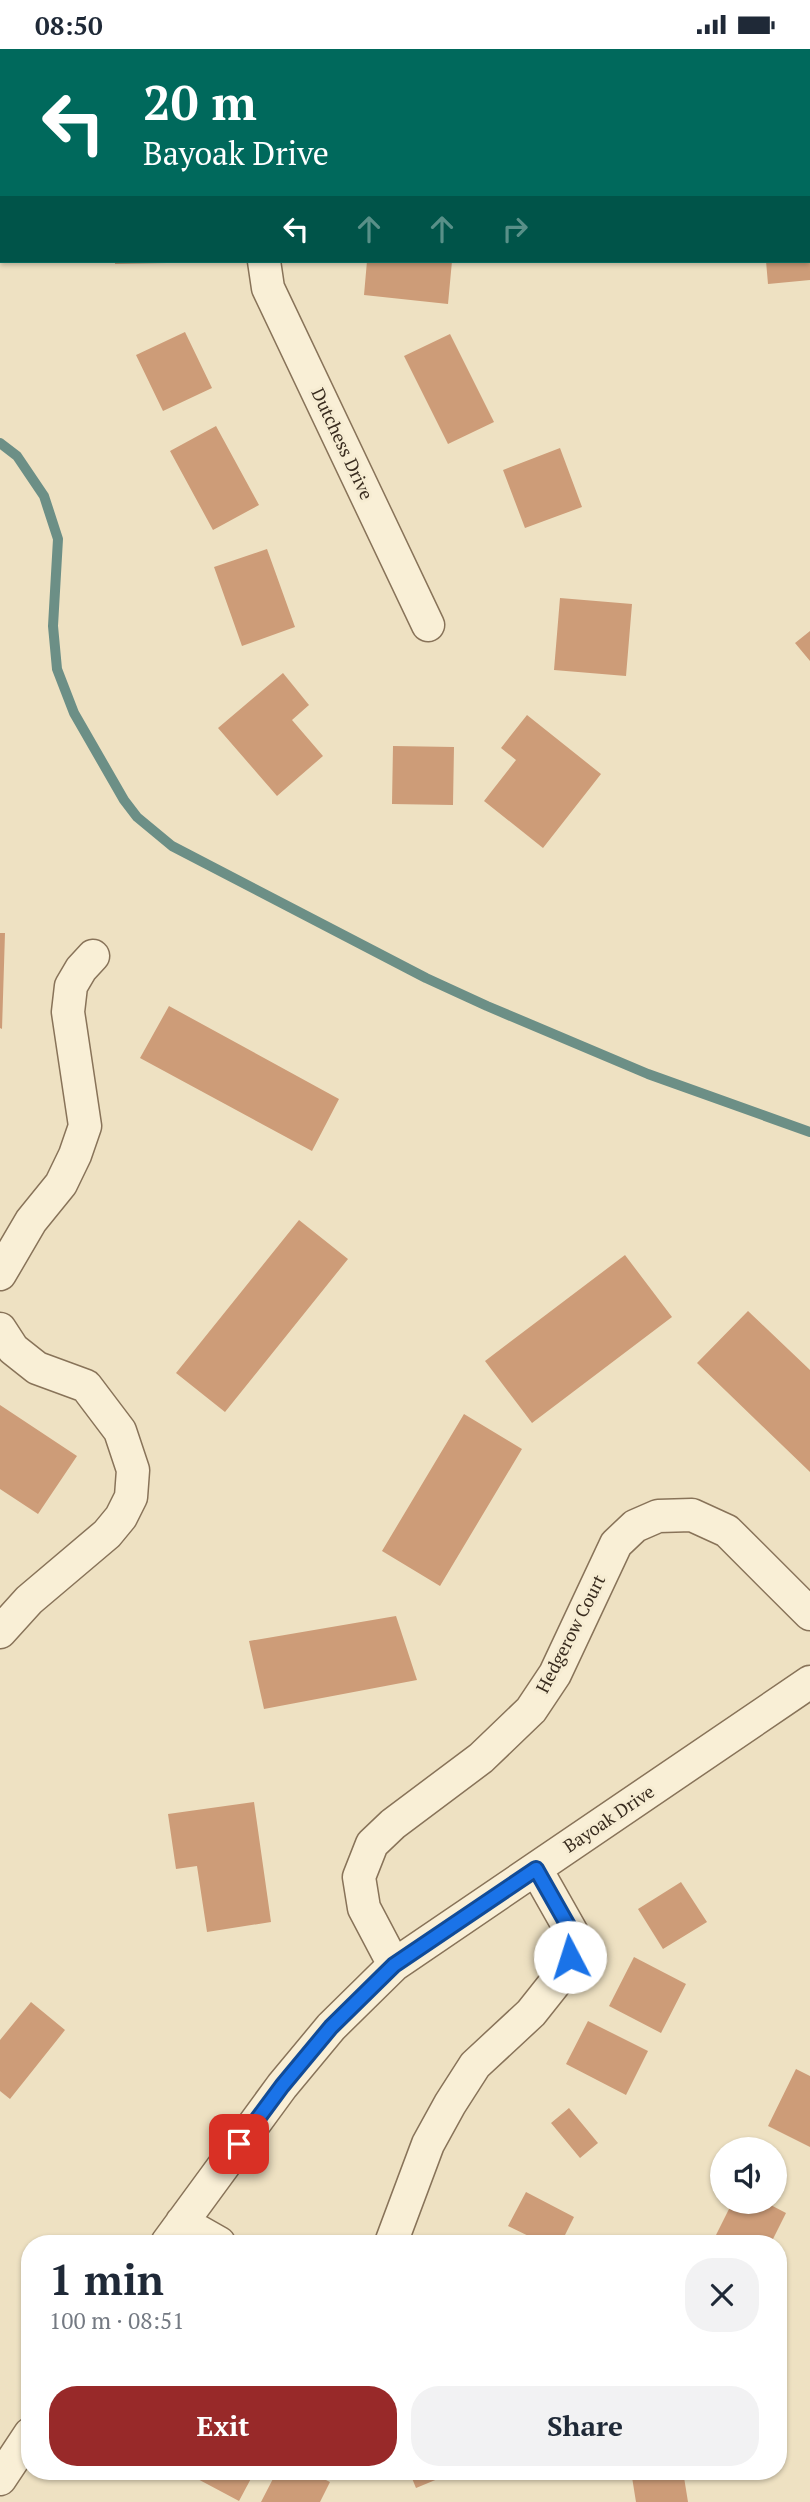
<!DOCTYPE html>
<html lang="en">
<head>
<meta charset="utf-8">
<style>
  body { margin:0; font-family:"PT Serif",serif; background:#f2f2f3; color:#1f2937; height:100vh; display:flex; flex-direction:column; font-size:26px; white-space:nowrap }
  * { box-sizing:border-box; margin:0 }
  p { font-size:23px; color:#747a83 }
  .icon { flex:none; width:38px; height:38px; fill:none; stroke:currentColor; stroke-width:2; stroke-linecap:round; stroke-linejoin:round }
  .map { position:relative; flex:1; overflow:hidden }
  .drawer { position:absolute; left:21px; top:2186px; width:766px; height:245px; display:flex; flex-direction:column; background:#fff; border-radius:28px; box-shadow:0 2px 5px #0004 }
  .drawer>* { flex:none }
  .banner { position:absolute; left:0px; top:0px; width:810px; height:214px; box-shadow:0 2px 5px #0004; background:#00695c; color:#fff; overflow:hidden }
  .tools { position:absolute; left:710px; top:2088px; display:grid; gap:14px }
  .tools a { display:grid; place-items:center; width:77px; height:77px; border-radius:50%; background:#fff; box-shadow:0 2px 5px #0004; font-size:35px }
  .pin { position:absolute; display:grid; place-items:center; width:60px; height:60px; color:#fff; margin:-30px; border-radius:14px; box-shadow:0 4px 10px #0006 }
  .me { position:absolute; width:77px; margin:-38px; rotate:355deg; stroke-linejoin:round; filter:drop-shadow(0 0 5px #0008) }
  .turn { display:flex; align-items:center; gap:24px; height:147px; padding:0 28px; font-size:32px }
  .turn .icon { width:91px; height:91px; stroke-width:2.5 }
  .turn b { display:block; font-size:49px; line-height:60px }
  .lanes { display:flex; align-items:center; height:66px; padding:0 28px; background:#0003; justify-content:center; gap:35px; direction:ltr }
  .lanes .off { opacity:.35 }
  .round { display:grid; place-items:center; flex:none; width:74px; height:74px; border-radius:28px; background:#f2f2f3 }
  .headline { display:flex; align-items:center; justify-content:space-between; height:119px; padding:0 28px }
  h1 { font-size:42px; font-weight:700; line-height:52px }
  .primary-button { display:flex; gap:14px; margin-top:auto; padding:14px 28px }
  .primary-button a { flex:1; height:80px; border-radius:28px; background:#982929; color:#fff; font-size:28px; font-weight:700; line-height:80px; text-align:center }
  .primary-button a+a { background:#f2f2f3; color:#1f2937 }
  .status { display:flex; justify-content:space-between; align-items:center; height:49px; padding:0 35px; background:#fff; direction:ltr }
  .status svg { height:19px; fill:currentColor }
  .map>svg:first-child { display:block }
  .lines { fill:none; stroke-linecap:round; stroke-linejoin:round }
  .stream { stroke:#6c8f86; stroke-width:10 }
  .building { fill:#cd9c78 }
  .minor-casing { stroke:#887359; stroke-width:35 }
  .minor { stroke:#f9efd6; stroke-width:32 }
  .route-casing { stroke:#114b97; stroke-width:18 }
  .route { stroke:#1a73e8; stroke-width:12 }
  .labels { text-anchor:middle; stroke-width:6; stroke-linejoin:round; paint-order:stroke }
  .street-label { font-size:18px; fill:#382b1e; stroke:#f6ecd2 }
</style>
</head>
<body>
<div class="status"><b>08:50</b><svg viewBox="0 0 49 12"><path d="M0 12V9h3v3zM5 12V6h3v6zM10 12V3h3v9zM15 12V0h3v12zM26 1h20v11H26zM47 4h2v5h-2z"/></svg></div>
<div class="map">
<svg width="810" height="2453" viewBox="0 0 810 2453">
  <rect width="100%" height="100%" fill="#eee1c2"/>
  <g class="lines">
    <!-- stream -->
    <path class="stream" d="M 16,2 L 16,0
      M 0,79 L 2,69
      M 0,394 L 17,407 L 44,447 L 58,490 L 53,577 L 57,620 L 74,664 L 124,751 L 137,768 L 172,797 L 426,929 L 487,957 L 648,1025 L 810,1083"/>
  </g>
  <!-- building -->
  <path class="building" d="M 115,212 L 167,212 L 167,214 L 115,215 Z
    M 367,212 L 452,212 L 448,255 L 364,246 Z
    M 766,212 L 810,212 L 810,231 L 768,235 Z
    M 185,283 L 212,339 L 163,362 L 136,306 Z
    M 450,285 L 494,373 L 448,395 L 404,307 Z
    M 216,377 L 259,456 L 213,481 L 170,402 Z
    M 560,399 L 582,458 L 525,479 L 503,421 Z
    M 267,500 L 295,578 L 242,597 L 214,518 Z
    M 560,549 L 632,555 L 626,627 L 554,621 Z
    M 810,582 L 810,612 L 795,594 Z
    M 283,624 L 309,656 L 292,671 L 323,707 L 277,747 L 218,679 Z
    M 527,666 L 601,725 L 543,799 L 484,752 L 516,711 L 501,699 Z
    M 393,697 L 454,698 L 453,756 L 392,755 Z
    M 0,884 L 5,884 L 2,980 L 0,979 Z
    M 169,957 L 339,1050 L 312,1102 L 140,1009 Z
    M 299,1171 L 348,1210 L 225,1363 L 176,1324 Z
    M 625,1206 L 672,1268 L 532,1374 L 485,1312 Z
    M 748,1262 L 810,1321 L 810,1423 L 697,1314 Z
    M 0,1356 L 77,1407 L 38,1465 L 0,1440 Z
    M 464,1365 L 522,1400 L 440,1537 L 382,1502 Z
    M 396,1567 L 417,1631 L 264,1660 L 249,1592 Z
    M 254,1753 L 271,1873 L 207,1883 L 197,1817 L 176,1820 L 168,1765 Z
    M 681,1833 L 707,1873 L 663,1900 L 638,1860 Z
    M 634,1908 L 686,1935 L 661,1984 L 609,1957 Z
    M 31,1953 L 65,1981 L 10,2050 L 0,2042 L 0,1991 Z
    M 588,1972 L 648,2002 L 626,2046 L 566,2015 Z
    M 796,2020 L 810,2027 L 810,2098 L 768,2077 Z
    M 569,2059 L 598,2094 L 580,2109 L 551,2074 Z
    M 526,2143 L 574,2168 L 561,2194 L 543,2194 L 508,2177 Z
    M 733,2152 L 763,2152 L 786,2164 L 771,2194 L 722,2194 L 714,2190 Z
    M 194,2422 L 255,2422 L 239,2452 L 192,2427 Z
    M 277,2422 L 308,2422 L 330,2433 L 320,2453 L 261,2453 Z
    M 409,2422 L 457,2422 L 416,2439 Z
    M 631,2422 L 683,2422 L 688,2453 L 636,2453 Z"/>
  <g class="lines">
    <!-- minor casing -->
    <g class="minor-casing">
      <path id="minor" d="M 319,2 L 320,0
        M 264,212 L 268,239 L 428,576
        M 0,1225 L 31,1172 L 61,1135 L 75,1106 L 85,1077 L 68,963 L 71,937 L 81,920 L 93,907
        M 0,1280 L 13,1300 L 37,1319 L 86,1337 L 120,1382 L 133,1421 L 131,1448 L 121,1468 L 107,1485 L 29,1551 L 0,1583
        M 394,1916 L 364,1859 L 359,1828 L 372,1795 L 393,1775 L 481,1709 L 531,1661 L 555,1625 L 616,1495 L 635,1477 L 658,1467 L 692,1466 L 727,1482 L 810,1565
        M 182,2173 L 219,2194
        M 167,2194 L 282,2037 L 331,1978 L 394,1916 L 810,1633
        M 391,2194 L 428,2095 L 450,2055 L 475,2016 L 531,1964 L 562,1925 L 575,1889 L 536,1820
        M 0,2430 L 30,2385"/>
    </g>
    <!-- minor -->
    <use href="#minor" class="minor"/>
  </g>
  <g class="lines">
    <!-- route casing -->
    <g class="route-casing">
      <path id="route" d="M 239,2095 L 282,2037 L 331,1978 L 394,1916 L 536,1820 L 575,1889 L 570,1908"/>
    </g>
    <!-- route -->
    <use href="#route" class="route"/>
  </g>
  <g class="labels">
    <!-- street labels -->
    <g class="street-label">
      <text transform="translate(342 395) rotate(65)" y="6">Dutchess Drive</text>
      <text transform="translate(571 1585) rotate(-63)" y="6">Hedgerow Court</text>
      <text transform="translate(609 1770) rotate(-34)" y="6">Bayoak Drive</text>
    </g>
  </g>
</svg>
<div class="tools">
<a><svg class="icon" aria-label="sound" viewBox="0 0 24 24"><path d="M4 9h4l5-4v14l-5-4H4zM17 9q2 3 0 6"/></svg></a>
</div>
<div class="pin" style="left:239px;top:2095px;background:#d93025"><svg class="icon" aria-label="arrive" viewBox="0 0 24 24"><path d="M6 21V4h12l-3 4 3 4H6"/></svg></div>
<svg class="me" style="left:570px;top:1908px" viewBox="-20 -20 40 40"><circle r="19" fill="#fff"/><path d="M0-13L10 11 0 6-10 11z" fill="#1a73e8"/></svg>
<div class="banner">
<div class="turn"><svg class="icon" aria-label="left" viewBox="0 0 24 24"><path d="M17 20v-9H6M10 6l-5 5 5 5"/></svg><div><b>20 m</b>Bayoak Drive</div></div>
<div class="lanes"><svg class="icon" aria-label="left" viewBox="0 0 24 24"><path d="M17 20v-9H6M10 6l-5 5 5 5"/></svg><svg class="icon off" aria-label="ahead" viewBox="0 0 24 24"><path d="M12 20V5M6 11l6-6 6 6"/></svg><svg class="icon off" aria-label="ahead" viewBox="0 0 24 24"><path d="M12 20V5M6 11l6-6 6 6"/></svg><svg class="icon off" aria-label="right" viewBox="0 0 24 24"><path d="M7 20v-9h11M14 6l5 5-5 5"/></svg></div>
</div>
<section class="drawer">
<div class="headline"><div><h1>1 min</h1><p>100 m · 08:51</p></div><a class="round"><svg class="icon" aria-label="close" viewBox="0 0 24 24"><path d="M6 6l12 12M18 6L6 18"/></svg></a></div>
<div class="primary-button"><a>Exit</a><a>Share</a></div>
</section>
</div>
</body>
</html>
